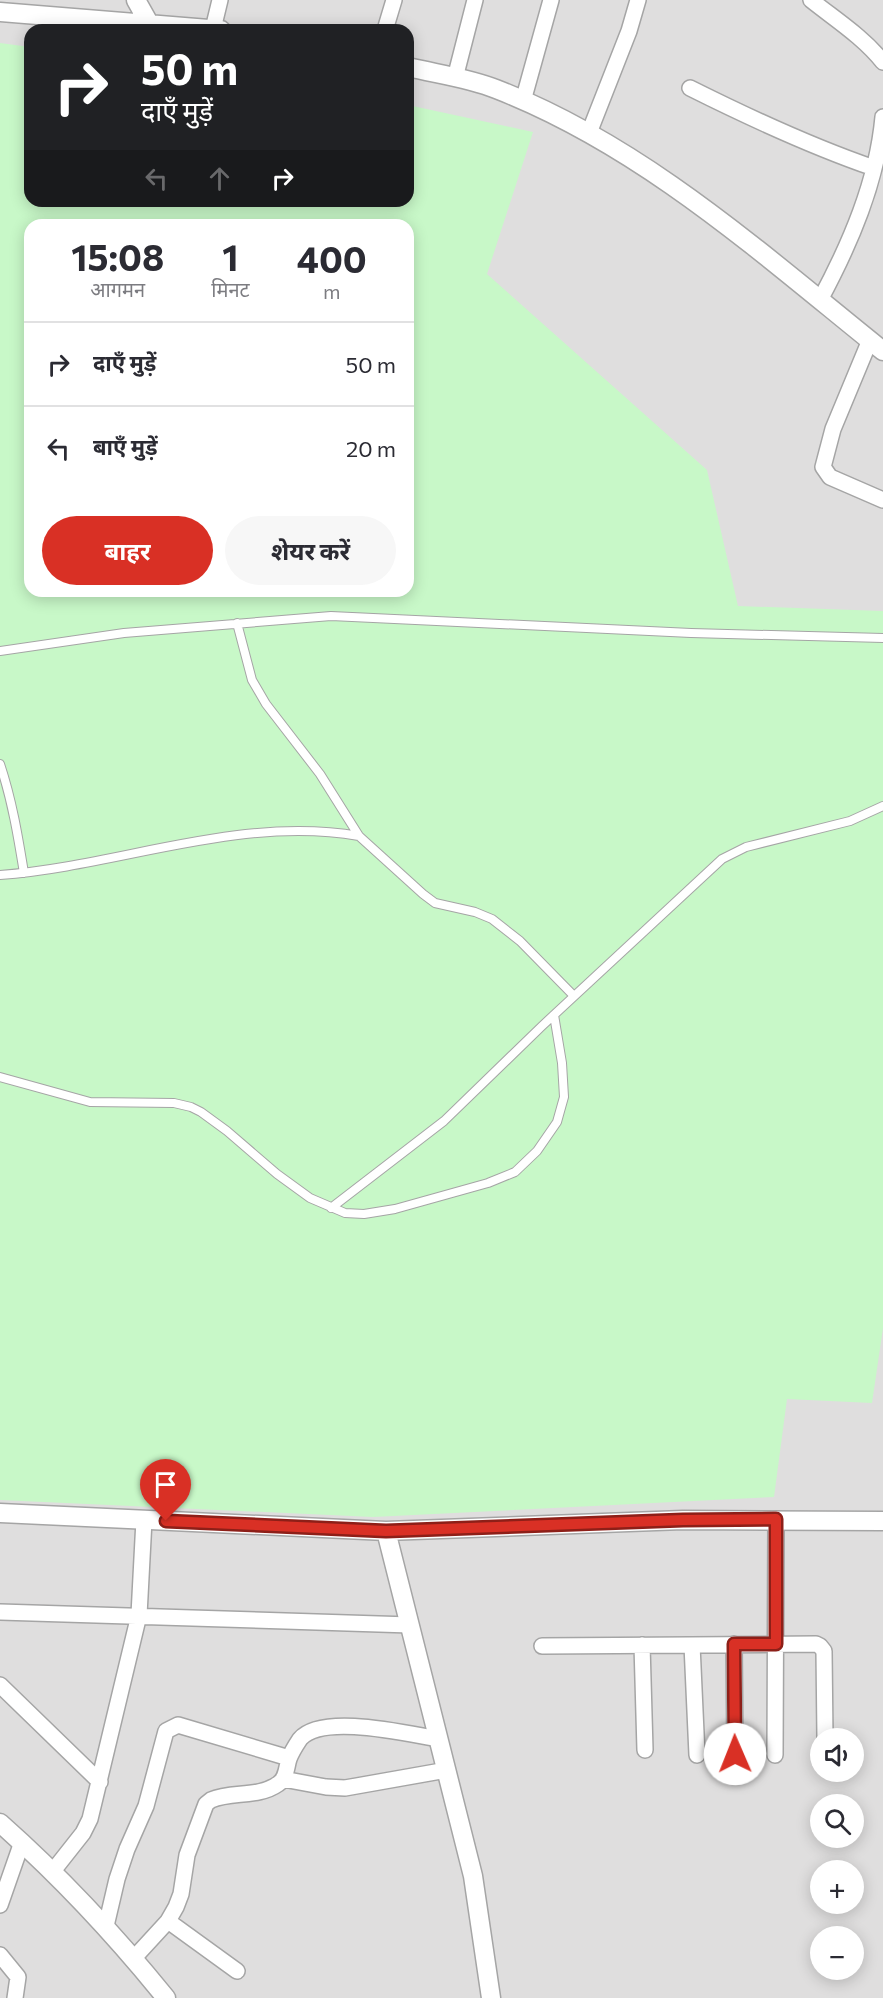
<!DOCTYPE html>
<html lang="hi">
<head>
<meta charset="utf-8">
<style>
  body { margin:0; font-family:Commissioner,"Noto Sans Devanagari",sans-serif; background:#f7f7f7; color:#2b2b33; height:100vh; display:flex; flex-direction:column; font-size:22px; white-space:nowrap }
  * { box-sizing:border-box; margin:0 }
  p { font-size:20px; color:#7c7c81 }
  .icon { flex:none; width:33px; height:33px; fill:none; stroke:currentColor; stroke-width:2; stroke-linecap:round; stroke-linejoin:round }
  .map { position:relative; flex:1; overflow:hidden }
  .side { position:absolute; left:24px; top:219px; width:390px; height:378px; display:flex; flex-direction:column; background:#fff; border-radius:18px; box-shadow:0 3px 15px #0003 }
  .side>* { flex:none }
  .guide { position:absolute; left:24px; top:24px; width:390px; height:183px; border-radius:18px; box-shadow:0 3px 15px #0003; background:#202124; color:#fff; overflow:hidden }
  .tools { position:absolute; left:810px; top:1728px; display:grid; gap:12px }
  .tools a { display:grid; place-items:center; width:54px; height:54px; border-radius:50%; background:#fff; box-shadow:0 3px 15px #0003; font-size:30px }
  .pin { position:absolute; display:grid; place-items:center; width:51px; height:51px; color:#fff; margin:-62px -26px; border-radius:50% 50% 50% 0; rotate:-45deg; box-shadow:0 0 6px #0007 }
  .pin .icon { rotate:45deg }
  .me { position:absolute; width:66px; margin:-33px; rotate:359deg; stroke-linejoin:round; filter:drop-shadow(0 0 4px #0008) }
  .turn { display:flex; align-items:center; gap:21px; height:126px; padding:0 18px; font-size:27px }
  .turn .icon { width:78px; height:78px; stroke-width:2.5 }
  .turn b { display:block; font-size:42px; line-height:51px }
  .lanes { display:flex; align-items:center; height:57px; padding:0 18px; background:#0003; justify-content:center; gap:30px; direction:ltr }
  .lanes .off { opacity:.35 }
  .eta { display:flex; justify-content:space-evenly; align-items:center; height:102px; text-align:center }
  .eta b { font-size:36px; font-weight:700; line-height:42px }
  .primary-button { display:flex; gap:12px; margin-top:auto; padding:12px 18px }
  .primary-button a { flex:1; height:69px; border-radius:36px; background:#d93025; color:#fff; font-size:24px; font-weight:700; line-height:69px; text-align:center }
  .primary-button a+a { background:#f7f7f7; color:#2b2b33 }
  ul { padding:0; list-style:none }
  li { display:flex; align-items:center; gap:18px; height:84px; padding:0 18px; border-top:2px solid #e1e1e2 }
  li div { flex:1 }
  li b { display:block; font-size:22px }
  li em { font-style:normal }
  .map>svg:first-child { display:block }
  .residential { fill:#dfdede; fill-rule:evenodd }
  .park { fill:#c8f8c8; fill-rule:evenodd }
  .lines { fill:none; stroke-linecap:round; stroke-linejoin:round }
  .service-casing { stroke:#a5a5a5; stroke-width:10 }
  .minor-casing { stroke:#a5a5a5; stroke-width:18 }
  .tertiary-casing { stroke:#a5a5a5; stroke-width:21 }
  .service { stroke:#fff; stroke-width:8 }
  .minor { stroke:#fff; stroke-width:15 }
  .tertiary { stroke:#fff; stroke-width:18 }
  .route-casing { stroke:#8d1f18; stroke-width:15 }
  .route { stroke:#d93025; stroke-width:10 }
</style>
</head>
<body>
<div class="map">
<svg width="883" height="1998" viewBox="0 0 883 1998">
  <rect width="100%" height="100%" fill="#f1ede8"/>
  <!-- residential -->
  <path class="residential" d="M 0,0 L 883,0 L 883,1998 L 0,1998 ZM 30,30 L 408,30 L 408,201 L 30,201 ZM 30,225 L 408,225 L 408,591 L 30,591 ZM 820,1738 L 854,1738 L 854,1772 L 820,1772 ZM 820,1804 L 854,1804 L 854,1838 L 820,1838 ZM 820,1870 L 854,1870 L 854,1904 L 820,1904 ZM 820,1936 L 854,1936 L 854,1970 L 820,1970 Z"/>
  <!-- park -->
  <path class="park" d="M 0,43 L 30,47 L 30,201 L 408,201 L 408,105 L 533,132 L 487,274 L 707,470 L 738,606 L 883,611 L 883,1328 L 872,1403 L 787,1399 L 774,1497 L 373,1517 L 0,1500 ZM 30,225 L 408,225 L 408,591 L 30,591 Z"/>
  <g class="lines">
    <!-- service casing -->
    <g class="service-casing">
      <path id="service" d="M 237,623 L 252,680 L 266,704 L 320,774 L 359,836 L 423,894 L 435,903 L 475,912 L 492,919 L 520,941 L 574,996
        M 0,651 L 124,633 L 331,616 L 691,633 L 883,638
        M 0,764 C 12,800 18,836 24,873
        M 0,875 C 120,866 239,815 359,836
        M 0,1077 L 90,1102 L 174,1103 L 191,1107 L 201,1112 L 227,1131 L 277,1174 L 310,1198 L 345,1213 L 364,1214 L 395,1209 L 488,1183 L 515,1172 L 537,1151 L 557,1122 L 564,1097 L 562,1063 L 554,1015
        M 331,1208 L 444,1121 L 542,1026 L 722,859 L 746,847 L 850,821 L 883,806"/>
    </g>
    <!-- minor casing -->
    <g class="minor-casing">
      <path id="minor" d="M 811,0 C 836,20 863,37 883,62
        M 213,29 L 220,0
        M 385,30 L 394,0
        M 455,78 L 475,0
        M 690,88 C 750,118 810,146 874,168
        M 523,101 L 551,0
        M 589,133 L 629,31 L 638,0
        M 820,300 C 850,244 877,182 883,117
        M 870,340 L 833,429 L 823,467 L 830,477 L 883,500
        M 0,1612 L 410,1625
        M 734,1644 L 735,1754
        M 642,1645 L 645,1750
        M 692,1645 L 697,1755
        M 542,1646 L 816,1644 L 820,1646 L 824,1651 L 825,1738
        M 0,1685 L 100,1782
        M 775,1755 L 776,1519
        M 283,1779 L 326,1787 L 345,1788 L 447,1770
        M 53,1871 L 83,1833 L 90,1819 L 139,1615 L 144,1520
        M 0,1905 L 22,1842
        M 168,1921 L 237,1971
        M 106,1926 L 117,1879 L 127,1849 L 146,1806 L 166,1731 L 178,1725 L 289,1758
        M 0,1955 L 18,1977 L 15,1998
        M 134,1958 L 168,1921 L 176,1907 L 181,1894 L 187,1855 L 206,1804 L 211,1800 C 232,1791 258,1798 278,1784 C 287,1778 286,1768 289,1759 C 291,1753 296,1745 300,1739 C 322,1713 408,1734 439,1739"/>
    </g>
    <!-- tertiary casing -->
    <g class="tertiary-casing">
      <path id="tertiary" d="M 136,0 L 150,25
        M 0,12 L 221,30
        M 408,67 C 437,74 469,78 496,89 C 643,146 762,254 883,351
        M 0,1513 L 386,1531 L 683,1520 L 883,1521
        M 386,1531 L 473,1876 L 491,1998
        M 0,1823 C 61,1877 115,1935 166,1998"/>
    </g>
    <!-- service -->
    <use href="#service" class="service"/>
    <!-- minor -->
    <use href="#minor" class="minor"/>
    <!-- tertiary -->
    <use href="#tertiary" class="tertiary"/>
  </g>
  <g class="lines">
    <!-- route casing -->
    <g class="route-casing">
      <path id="route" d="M 166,1521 L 386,1531 L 683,1520 L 776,1519 L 776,1644 L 734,1644 L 735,1754"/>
    </g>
    <!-- route -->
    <use href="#route" class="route"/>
  </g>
</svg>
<div class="tools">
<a><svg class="icon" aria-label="sound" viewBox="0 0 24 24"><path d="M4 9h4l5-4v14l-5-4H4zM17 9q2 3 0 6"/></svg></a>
<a><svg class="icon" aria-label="search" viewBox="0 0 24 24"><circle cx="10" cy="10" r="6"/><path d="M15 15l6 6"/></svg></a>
<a>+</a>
<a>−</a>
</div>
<div class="pin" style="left:166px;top:1521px;background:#d93025"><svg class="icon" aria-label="arrive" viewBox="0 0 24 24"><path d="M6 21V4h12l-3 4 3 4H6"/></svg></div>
<svg class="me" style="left:735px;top:1754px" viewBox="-20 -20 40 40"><circle r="19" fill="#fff"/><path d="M0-13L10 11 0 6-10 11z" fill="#d93025"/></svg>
<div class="guide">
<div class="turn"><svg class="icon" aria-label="right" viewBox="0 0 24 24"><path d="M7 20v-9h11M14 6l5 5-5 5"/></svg><div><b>50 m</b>दाएँ मुड़ें</div></div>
<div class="lanes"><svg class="icon off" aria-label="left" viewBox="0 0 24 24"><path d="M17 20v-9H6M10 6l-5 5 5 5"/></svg><svg class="icon off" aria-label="ahead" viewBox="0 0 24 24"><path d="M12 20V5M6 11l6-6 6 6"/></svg><svg class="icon" aria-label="right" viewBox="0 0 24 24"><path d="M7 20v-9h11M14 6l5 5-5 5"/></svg></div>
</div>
<section class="side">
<div class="eta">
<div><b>15:08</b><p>आगमन</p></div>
<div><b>1</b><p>मिनट</p></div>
<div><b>400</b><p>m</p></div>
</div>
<ul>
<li><svg class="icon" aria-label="right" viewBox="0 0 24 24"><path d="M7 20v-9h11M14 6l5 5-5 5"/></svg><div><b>दाएँ मुड़ें</b></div><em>50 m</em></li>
<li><svg class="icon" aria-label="left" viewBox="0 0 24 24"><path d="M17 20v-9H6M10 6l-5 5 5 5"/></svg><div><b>बाएँ मुड़ें</b></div><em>20 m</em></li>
</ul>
<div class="primary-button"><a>बाहर</a><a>शेयर करें</a></div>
</section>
</div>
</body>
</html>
